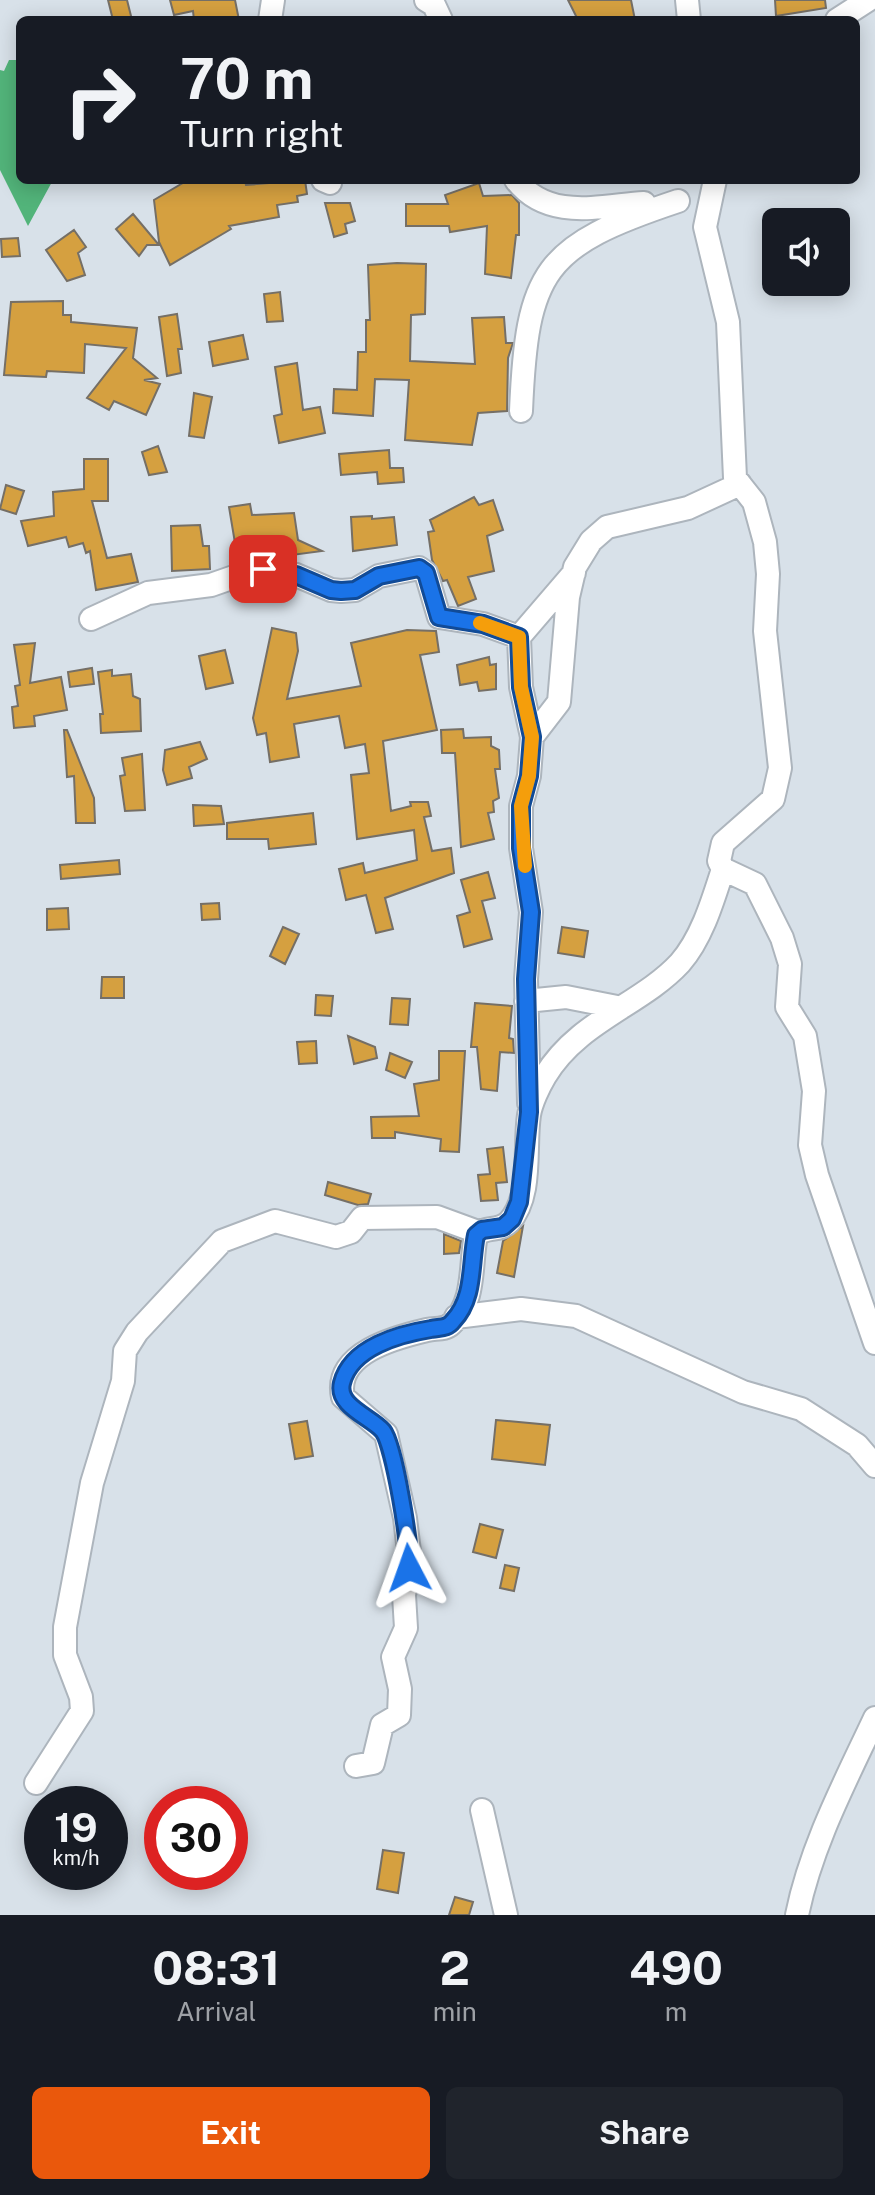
<!DOCTYPE html>
<html lang="en">
<head>
<meta charset="utf-8">
<style>
  body { margin:0; font-family:"Public Sans",sans-serif; background:#20242c; color:#f1f3f6; height:100vh; display:flex; flex-direction:column; font-size:30px; white-space:nowrap }
  * { box-sizing:border-box; margin:0 }
  p { font-size:26px; color:#9ea1a6 }
  .icon { flex:none; width:44px; height:44px; fill:none; stroke:currentColor; stroke-width:2; stroke-linecap:round; stroke-linejoin:round }
  .map { position:relative; height:1915px; overflow:hidden }
  .sheet { display:flex; flex-direction:column; background:#171b24; flex:1 }
  .sheet>* { flex:none }
  .banner { position:absolute; left:16px; top:16px; width:844px; height:168px; border-radius:12px; box-shadow:0 4px 20px #0003; background:#171b24; color:#f1f3f6; overflow:hidden }
  .buttons { position:absolute; left:762px; top:208px; display:grid; gap:16px }
  .buttons a { display:grid; place-items:center; width:88px; height:88px; border-radius:12px; background:#171b24; box-shadow:0 4px 20px #0003; font-size:40px }
  .speed { position:absolute; left:24px; top:1786px; display:flex; gap:16px; font-size:40px; font-weight:700; text-align:center }
  .speed>* { display:grid; place-content:center; width:104px; height:104px; border-radius:50%; background:#171b24; box-shadow:0 4px 20px #0003; line-height:1 }
  .speed small { font-size:20px; font-weight:400 }
  .speed .limit { border:12px solid #d22; background:#fff; color:#111 }
  .pin { position:absolute; display:grid; place-items:center; width:68px; height:68px; color:#fff; margin:-34px; border-radius:16px; box-shadow:0 4px 12px #0006 }
  .me { position:absolute; width:88px; margin:-44px; rotate:356deg; stroke-linejoin:round; filter:drop-shadow(0 0 6px #0008) }
  .turn { display:flex; align-items:center; gap:28px; height:168px; padding:0 32px; font-size:36px }
  .turn .icon { width:104px; height:104px; stroke-width:2.5 }
  .turn b { display:block; font-size:56px; line-height:68px }
  .eta { display:flex; justify-content:space-evenly; align-items:center; height:136px; text-align:center }
  .eta b { font-size:48px; font-weight:700; line-height:56px }
  .cta { display:flex; gap:16px; margin-top:auto; padding:16px 32px }
  .cta a { flex:1; height:92px; border-radius:12px; background:#ea580c; color:#fff; font-size:32px; font-weight:700; line-height:92px; text-align:center }
  .cta a+a { background:#20242c; color:#f1f3f6 }
  .map>svg:first-child { display:block }
  .forest { fill:#52b47a }
  .building { fill:#d5a040; stroke:#756f66; stroke-width:2 }
  .lines { fill:none; stroke-linecap:round; stroke-linejoin:round }
  .minor-casing { stroke:#adb5bd; stroke-width:26 }
  .minor { stroke:#fff; stroke-width:22 }
  .route-casing { stroke:#114b97; stroke-width:20 }
  .route { stroke:#1a73e8; stroke-width:14 }
  .slow { stroke:#f59e0b; stroke-width:14 }
</style>
</head>
<body>
<div class="map">
<svg width="875" height="1915" viewBox="0 0 875 1915">
  <rect width="100%" height="100%" fill="#d8e1e9"/>
  <!-- forest -->
  <path class="forest" d="M 9,60 L 20,60 L 20,180 L 53,180 L 28,226 L 0,170 L 0,70 L 4,71 Z"/>
  <!-- building -->
  <path class="building" d="M 108,0 L 127,0 L 132,20 L 113,20 Z
    M 170,0 L 235,0 L 239,20 L 194,20 L 193,11 L 174,15 Z
    M 568,0 L 631,0 L 635,20 L 578,20 Z
    M 775,0 L 825,0 L 826,8 L 776,16 Z
    M 188,180 L 245,180 L 246,185 L 305,180 L 307,194 L 297,196 L 298,202 L 277,205 L 279,217 L 229,226 L 231,229 L 170,265 L 159,242 L 154,200 Z
    M 479,183 L 483,196 L 512,195 L 519,203 L 519,235 L 516,235 L 511,278 L 485,274 L 487,226 L 450,232 L 449,226 L 406,226 L 406,204 L 448,204 L 445,195 Z
    M 325,203 L 350,203 L 355,221 L 345,224 L 347,233 L 334,237 Z
    M 133,214 L 159,245 L 147,245 L 139,256 L 116,229 Z
    M 74,230 L 86,247 L 78,253 L 85,275 L 67,281 L 46,250 Z
    M 18,238 L 20,256 L 2,257 L 1,239 Z
    M 397,263 L 426,264 L 425,314 L 411,315 L 410,361 L 475,364 L 472,318 L 504,317 L 506,343 L 513,343 L 508,358 L 507,411 L 478,413 L 472,445 L 405,440 L 409,380 L 375,379 L 373,416 L 333,413 L 334,389 L 357,390 L 358,352 L 366,352 L 366,320 L 370,320 L 368,265 Z
    M 280,292 L 283,321 L 267,322 L 264,294 Z
    M 63,301 L 63,315 L 71,315 L 71,322 L 137,328 L 133,358 L 157,378 L 144,380 L 160,384 L 146,415 L 114,401 L 109,410 L 87,398 L 126,348 L 85,344 L 84,373 L 47,371 L 46,377 L 4,375 L 11,302 Z
    M 177,314 L 182,349 L 178,349 L 181,373 L 167,376 L 159,317 Z
    M 243,335 L 248,359 L 213,366 L 209,342 Z
    M 297,363 L 303,410 L 320,407 L 325,433 L 279,443 L 274,416 L 282,414 L 275,367 Z
    M 194,393 L 212,397 L 204,438 L 189,436 Z
    M 158,446 L 167,472 L 149,475 L 142,452 Z
    M 389,450 L 390,468 L 403,468 L 404,482 L 378,484 L 377,472 L 341,475 L 339,454 Z
    M 84,459 L 108,459 L 108,501 L 92,501 L 107,558 L 131,554 L 138,582 L 96,590 L 90,551 L 86,553 L 83,543 L 69,547 L 66,537 L 28,546 L 21,521 L 54,516 L 53,492 L 84,489 Z
    M 6,485 L 24,491 L 16,514 L 0,509 Z
    M 474,497 L 479,505 L 493,500 L 503,530 L 487,536 L 494,571 L 468,577 L 476,599 L 458,606 L 447,580 L 443,581 L 432,560 L 428,532 L 434,531 L 430,520 Z
    M 250,504 L 252,515 L 294,513 L 298,540 L 322,551 L 277,557 L 275,543 L 236,549 L 229,507 Z
    M 372,516 L 372,519 L 394,517 L 397,545 L 353,551 L 351,517 Z
    M 200,525 L 203,546 L 209,546 L 210,569 L 172,571 L 171,526 Z
    M 272,628 L 296,633 L 298,651 L 287,699 L 361,686 L 351,643 L 407,630 L 436,631 L 439,652 L 420,655 L 437,730 L 383,741 L 391,811 L 411,806 L 410,802 L 428,802 L 431,816 L 424,817 L 432,851 L 451,848 L 454,873 L 385,898 L 393,929 L 376,933 L 366,895 L 346,900 L 339,869 L 363,863 L 365,873 L 417,860 L 414,830 L 357,839 L 351,775 L 369,773 L 365,744 L 345,748 L 339,716 L 294,724 L 299,757 L 270,762 L 266,733 L 257,735 L 253,718 Z
    M 35,643 L 30,683 L 61,677 L 67,710 L 34,716 L 35,726 L 14,728 L 12,707 L 18,706 L 15,686 L 20,685 L 14,645 Z
    M 225,650 L 233,683 L 206,689 L 199,656 Z
    M 489,657 L 490,665 L 496,664 L 496,689 L 479,691 L 477,682 L 460,685 L 457,665 Z
    M 92,668 L 94,684 L 70,687 L 68,672 Z
    M 112,670 L 112,676 L 131,674 L 133,696 L 140,699 L 141,731 L 101,733 L 100,714 L 103,714 L 98,672 Z
    M 463,729 L 464,738 L 491,737 L 491,746 L 499,750 L 500,769 L 495,769 L 499,798 L 493,801 L 494,812 L 488,813 L 494,839 L 461,847 L 455,753 L 442,753 L 441,730 Z
    M 64,730 L 67,730 L 94,798 L 95,823 L 76,823 L 74,776 L 67,777 Z
    M 200,742 L 207,759 L 189,767 L 192,778 L 167,785 L 163,770 L 165,750 Z
    M 142,754 L 145,810 L 125,811 L 120,776 L 125,775 L 122,758 Z
    M 193,805 L 221,806 L 224,824 L 194,826 Z
    M 313,813 L 316,844 L 269,849 L 268,839 L 227,839 L 227,823 Z
    M 119,860 L 120,874 L 61,879 L 60,865 Z
    M 488,872 L 495,898 L 482,901 L 492,939 L 464,947 L 457,916 L 470,912 L 461,880 Z
    M 219,903 L 220,919 L 202,920 L 201,904 Z
    M 68,908 L 69,929 L 47,930 L 47,909 Z
    M 283,927 L 299,934 L 285,964 L 270,956 Z
    M 562,927 L 588,931 L 584,957 L 558,953 Z
    M 102,977 L 124,977 L 124,998 L 101,998 Z
    M 316,995 L 333,996 L 331,1016 L 315,1015 Z
    M 392,998 L 410,999 L 408,1025 L 390,1024 Z
    M 475,1003 L 512,1006 L 509,1038 L 513,1039 L 514,1053 L 500,1052 L 497,1091 L 481,1089 L 477,1047 L 471,1047 Z
    M 348,1036 L 375,1047 L 377,1058 L 354,1064 Z
    M 316,1041 L 317,1063 L 299,1064 L 297,1042 Z
    M 439,1051 L 465,1051 L 459,1152 L 440,1151 L 441,1139 L 395,1132 L 395,1138 L 372,1138 L 371,1117 L 419,1116 L 414,1084 L 439,1080 Z
    M 390,1053 L 412,1062 L 405,1078 L 386,1070 Z
    M 503,1147 L 507,1182 L 496,1183 L 498,1200 L 481,1201 L 478,1175 L 490,1174 L 487,1149 Z
    M 328,1182 L 371,1194 L 368,1204 L 358,1205 L 325,1195 Z
    M 523,1226 L 514,1277 L 497,1273 L 503,1241 Z
    M 444,1234 L 461,1241 L 459,1253 L 444,1254 Z
    M 496,1420 L 550,1425 L 545,1465 L 492,1459 Z
    M 307,1421 L 313,1456 L 295,1459 L 289,1424 Z
    M 480,1524 L 503,1530 L 496,1558 L 473,1552 Z
    M 505,1565 L 519,1568 L 514,1591 L 500,1588 Z
    M 383,1850 L 404,1853 L 398,1893 L 377,1889 Z
    M 455,1897 L 473,1902 L 469,1915 L 449,1915 Z"/>
  <g class="lines">
    <!-- minor casing -->
    <g class="minor-casing">
      <path id="minor" d="M 426,0 L 434,5 L 441,20
        M 687,0 L 689,20
        M 270,20 L 273,0
        M 837,20 L 868,0
        M 323,180 L 330,183
        M 516,180 C 548,221 599,206 644,203
        M 715,180 L 705,227 L 728,322 L 735,478 L 754,502 L 765,542 L 768,574 L 765,631 L 780,768 L 773,799 L 723,843 L 719,861 L 723,869 L 755,884 L 782,938 L 790,964 L 787,1007 L 805,1036 L 814,1091 L 810,1145 L 817,1175 L 875,1343
        M 521,411 C 527,270 543,246 678,201
        M 91,619 L 148,593 L 211,585 L 254,570 L 296,575 L 331,590 L 341,591 L 355,590 L 379,576 L 419,568 L 426,573 L 439,617 L 483,624 L 519,637
        M 532,737 L 559,702 L 568,597 L 575,567 L 591,541 L 607,527 L 688,508 L 740,484
        M 526,1001 L 566,997 L 617,1007
        M 529,1103 L 526,979 L 531,912 L 521,848 L 521,806 L 529,776 L 532,737 L 521,687 L 519,637 L 574,573
        M 456,1317 L 521,1309 L 576,1316 L 743,1392 L 801,1409 L 857,1445 L 875,1466
        M 356,1766 L 373,1763 L 382,1725 L 399,1715 L 400,1689 L 393,1657 L 406,1628 L 404,1595 L 410,1560 L 405,1518 L 386,1434 L 343,1397 C 333,1353 397,1337 427,1330 C 436,1328 445,1330 451,1324 C 476,1303 470,1263 476,1235 C 486,1226 499,1232 509,1222 C 533,1196 524,1147 529,1115 C 531,1103 539,1086 545,1076 C 578,1021 641,1005 680,963 C 702,938 713,900 723,869
        M 36,1783 L 82,1711 L 81,1697 L 65,1655 L 65,1627 L 92,1483 L 123,1381 L 125,1351 L 137,1332 L 222,1241 L 275,1221 L 336,1237 L 351,1232 L 362,1218 L 437,1217 L 478,1232
        M 482,1810 L 506,1915
        M 797,1915 C 811,1846 845,1782 875,1718"/>
    </g>
    <!-- minor -->
    <use href="#minor" class="minor"/>
  </g>
  <g class="lines">
    <!-- route casing -->
    <g class="route-casing">
      <path id="route" d="M 263,569 L 296,575 L 331,590 L 341,591 L 355,590 L 379,576 L 419,568 L 426,573 L 439,617 L 483,624 L 519,637 L 521,687 L 532,737 L 529,776 L 521,806 L 521,848 L 531,912 L 526,979 L 529,1112 L 519,1202 L 512,1219 L 503,1227 L 482,1230 L 476,1235 C 470,1264 475,1298 453,1321 C 447,1329 440,1327 431,1329 C 400,1334 351,1347 342,1383 C 336,1406 371,1417 383,1431 C 394,1445 411,1548 409,1568"/>
    </g>
    <!-- route -->
    <use href="#route" class="route"/>
    <!-- slow -->
    <path class="slow" d="M 480,623 L 519,637 L 521,687 L 532,737 L 529,776 L 521,806 L 525,866"/>
  </g>
</svg>
<div class="buttons">
<a><svg class="icon" aria-label="sound" viewBox="0 0 24 24"><path d="M4 9h4l5-4v14l-5-4H4zM17 9q2 3 0 6"/></svg></a>
</div>
<div class="speed"><div>19<small>km/h</small></div><div class="limit">30</div></div>
<div class="pin" style="left:263px;top:569px;background:#d93025"><svg class="icon" aria-label="arrive" viewBox="0 0 24 24"><path d="M6 21V4h12l-3 4 3 4H6"/></svg></div>
<svg class="me" style="left:409px;top:1568px" viewBox="-20 -20 40 40"><path d="M0-17L14 15 0 8-14 15z" fill="#1a73e8" stroke="#fff" stroke-width="4"/></svg>
<div class="banner">
<div class="turn"><svg class="icon" aria-label="right" viewBox="0 0 24 24"><path d="M7 20v-9h11M14 6l5 5-5 5"/></svg><div><b>70 m</b>Turn right</div></div>
</div>
</div>
<section class="sheet">
<div class="eta">
<div><b>08:31</b><p>Arrival</p></div>
<div><b>2</b><p>min</p></div>
<div><b>490</b><p>m</p></div>
</div>
<div class="cta"><a>Exit</a><a>Share</a></div>
</section>
</body>
</html>
